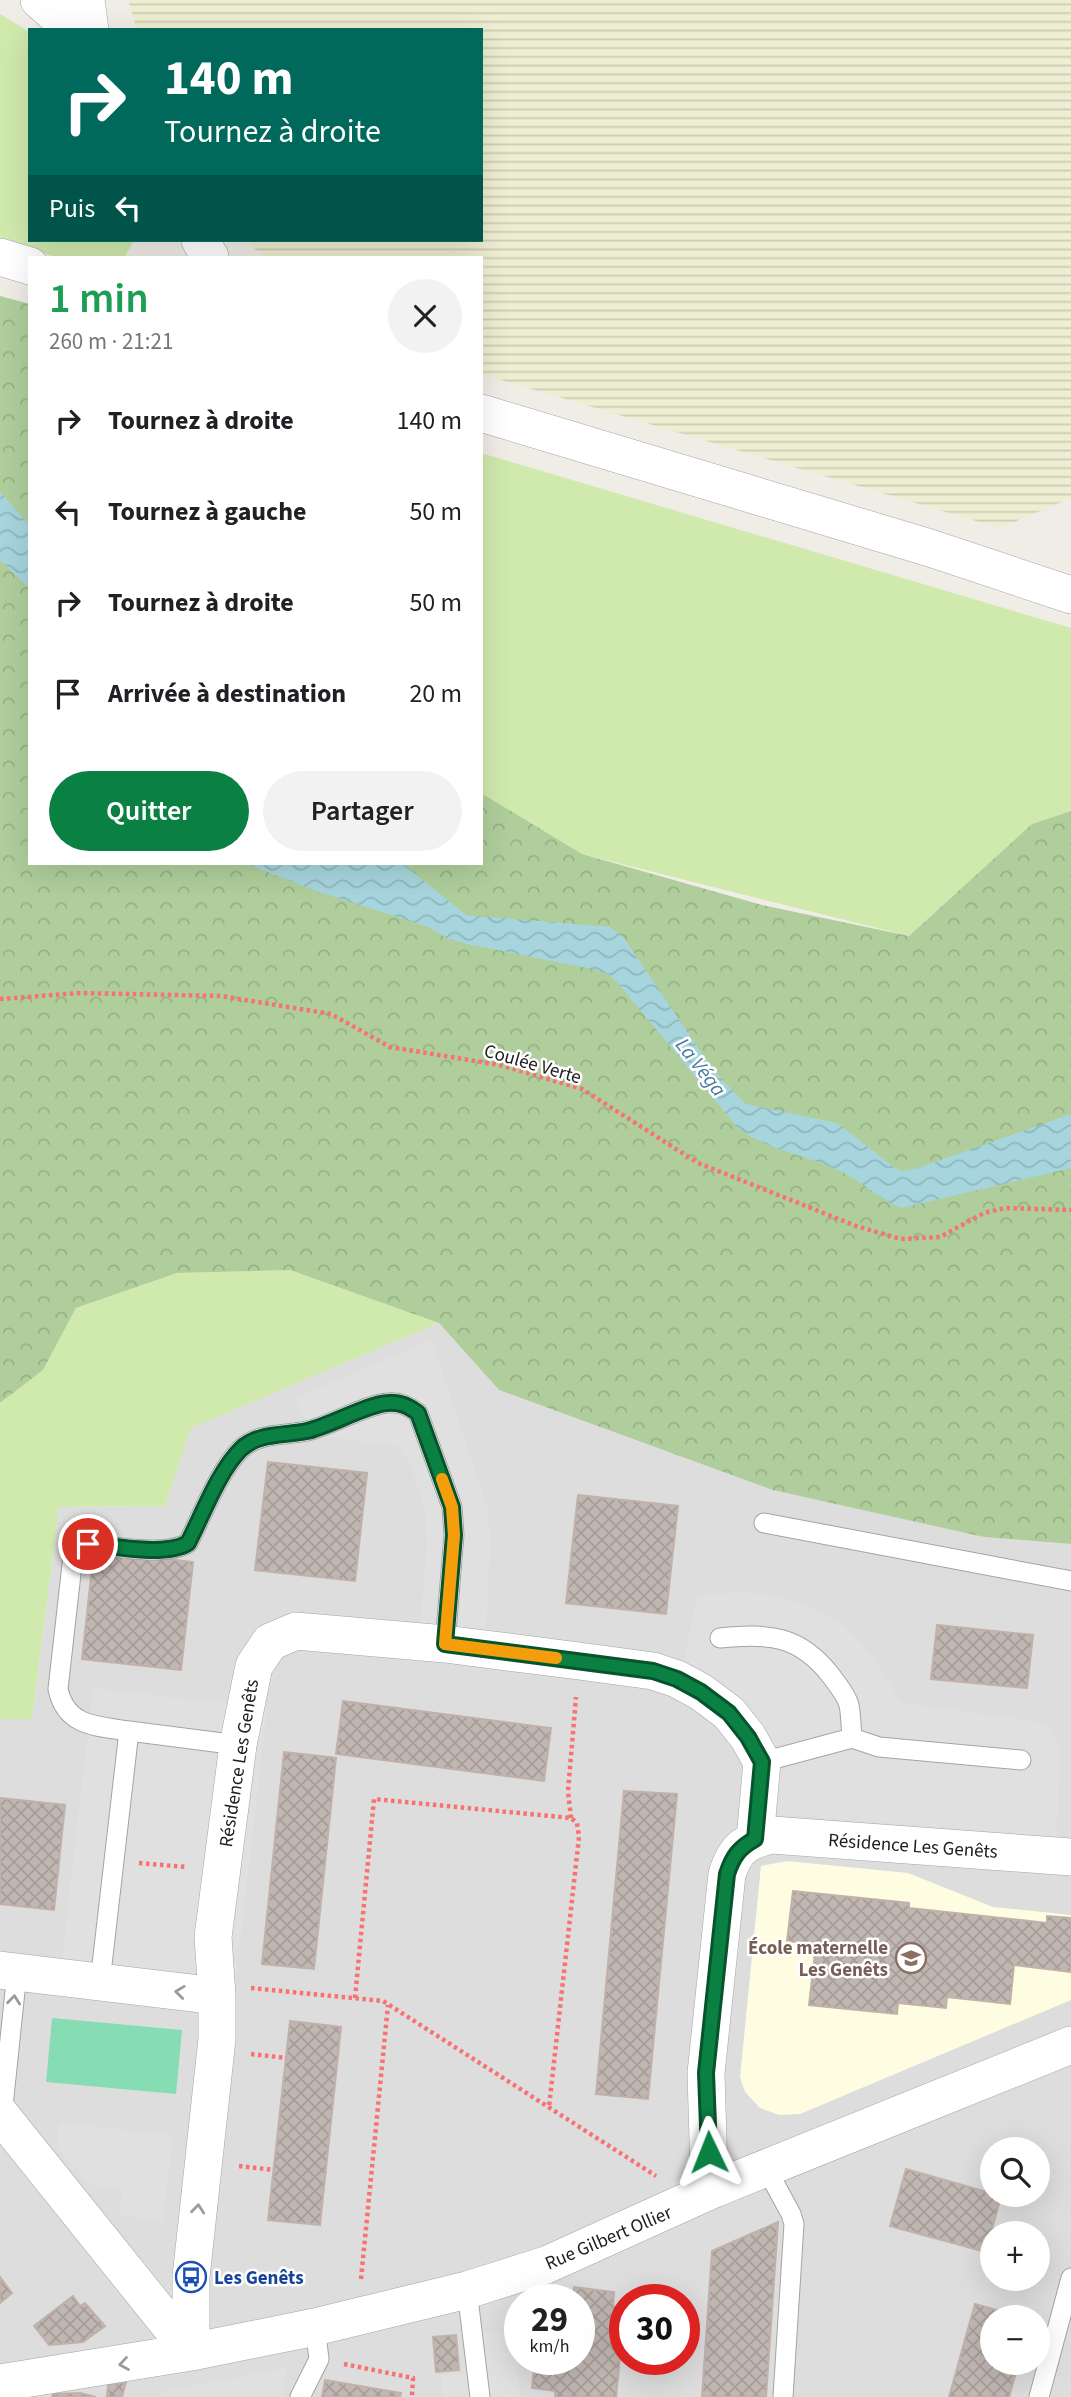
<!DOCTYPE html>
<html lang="fr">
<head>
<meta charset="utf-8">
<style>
  body { margin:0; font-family:"Source Sans 3",sans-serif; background:#f2f2f2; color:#202124; height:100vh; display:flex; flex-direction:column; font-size:26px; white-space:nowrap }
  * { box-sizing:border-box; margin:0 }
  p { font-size:23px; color:#757577 }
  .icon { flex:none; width:38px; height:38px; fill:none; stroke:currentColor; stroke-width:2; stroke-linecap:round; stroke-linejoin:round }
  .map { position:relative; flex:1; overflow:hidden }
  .drawer { position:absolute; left:28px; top:256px; width:455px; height:609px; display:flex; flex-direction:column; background:#fff; border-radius:0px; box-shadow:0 7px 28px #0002 }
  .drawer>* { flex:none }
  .banner { position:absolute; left:28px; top:28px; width:455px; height:214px; border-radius:0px; box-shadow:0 7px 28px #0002; background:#00695c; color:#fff; overflow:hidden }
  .tools { position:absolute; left:980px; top:2137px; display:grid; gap:14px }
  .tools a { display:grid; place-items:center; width:70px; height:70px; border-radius:50%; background:#fff; box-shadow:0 7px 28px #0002; font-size:35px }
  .speed { position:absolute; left:504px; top:2284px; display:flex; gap:14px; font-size:35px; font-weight:700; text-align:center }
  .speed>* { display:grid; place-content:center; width:91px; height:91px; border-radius:50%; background:#fff; box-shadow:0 7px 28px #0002; line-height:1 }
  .speed small { font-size:18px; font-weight:400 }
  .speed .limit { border:10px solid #d22; background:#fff; color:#111 }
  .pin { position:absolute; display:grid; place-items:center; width:60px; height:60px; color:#fff; margin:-30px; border:4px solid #fff; border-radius:50%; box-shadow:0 2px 7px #0007 }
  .me { position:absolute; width:77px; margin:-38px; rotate:358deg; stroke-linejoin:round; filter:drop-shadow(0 0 5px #0008) }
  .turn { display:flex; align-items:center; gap:24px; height:147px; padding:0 21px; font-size:32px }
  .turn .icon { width:91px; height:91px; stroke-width:2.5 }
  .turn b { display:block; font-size:49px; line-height:60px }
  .then { display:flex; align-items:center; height:66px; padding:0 21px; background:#0003; gap:14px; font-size:26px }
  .round { display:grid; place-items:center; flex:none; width:74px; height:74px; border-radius:37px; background:#f2f2f2 }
  .overview { display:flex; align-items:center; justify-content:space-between; height:119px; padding:0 21px }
  h1 { font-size:42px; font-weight:600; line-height:52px; color:#1e9e55 }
  .cta { display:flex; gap:14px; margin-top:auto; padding:14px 21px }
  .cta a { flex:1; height:80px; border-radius:42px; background:#0b8043; color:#fff; font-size:28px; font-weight:600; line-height:80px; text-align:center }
  .cta a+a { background:#f2f2f2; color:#202124 }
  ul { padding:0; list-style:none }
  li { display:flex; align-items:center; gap:21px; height:91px; padding:0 21px }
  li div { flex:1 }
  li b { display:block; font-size:26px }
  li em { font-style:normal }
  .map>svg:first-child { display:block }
  .residential { fill:#dedddd; fill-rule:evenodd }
  .education { fill:#fefce1 }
  .farmland { fill:url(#farmland-rules) }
  .grass { fill:#d0e9ad }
  .forest { fill:url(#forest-crowns) }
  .pitch { fill:#86ddb4 }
  .parking { fill:#e0e0e0 }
  .water { fill:url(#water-waves) }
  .building { fill:url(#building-cross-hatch); stroke:#c1b1a9; stroke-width:2 }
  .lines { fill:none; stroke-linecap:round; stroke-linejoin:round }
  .lane-casing { stroke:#a4a4a4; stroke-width:21 }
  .street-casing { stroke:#a4a4a4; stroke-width:38 }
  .path { stroke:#f77270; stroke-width:4.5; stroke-dasharray:3.5 3.5; stroke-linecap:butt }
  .lane { stroke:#fff; stroke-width:19 }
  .street { stroke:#fff; stroke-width:37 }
  .oneway { stroke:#9b9b9b }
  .route-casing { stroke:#07532c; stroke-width:18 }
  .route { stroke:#0b8043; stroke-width:12 }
  .slow { stroke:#f59e0b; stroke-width:12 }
  .labels { text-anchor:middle; stroke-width:5; stroke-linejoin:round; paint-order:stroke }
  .street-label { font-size:19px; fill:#202020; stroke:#fff }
  .education-label { font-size:19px; font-weight:bold; fill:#785e54; stroke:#fff; text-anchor:end }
  .transit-label { font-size:19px; font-weight:bold; fill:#164399; stroke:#fff; text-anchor:start }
  .water-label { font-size:21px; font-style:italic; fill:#477a9e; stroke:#fff }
</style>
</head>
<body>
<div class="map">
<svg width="1071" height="2397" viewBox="0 0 1071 2397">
  <defs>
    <pattern id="farmland-rules" width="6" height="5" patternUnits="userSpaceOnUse" patternTransform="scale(1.75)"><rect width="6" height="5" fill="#eeeed2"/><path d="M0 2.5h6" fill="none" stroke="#ccccb4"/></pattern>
    <pattern id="forest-crowns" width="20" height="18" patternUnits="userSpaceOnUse" patternTransform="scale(1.75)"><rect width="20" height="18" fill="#afce9c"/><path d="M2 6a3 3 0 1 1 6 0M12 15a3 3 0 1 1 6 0" fill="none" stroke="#96b186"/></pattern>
    <pattern id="water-waves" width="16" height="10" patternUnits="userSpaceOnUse" patternTransform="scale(1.75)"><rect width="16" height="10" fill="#a7d5dd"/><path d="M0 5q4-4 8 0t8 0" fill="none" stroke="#8fb7bd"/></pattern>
    <pattern id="building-cross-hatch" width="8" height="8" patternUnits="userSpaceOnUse" patternTransform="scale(1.75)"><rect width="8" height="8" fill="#c1b7b2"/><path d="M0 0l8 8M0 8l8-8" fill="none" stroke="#a69d99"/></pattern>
  </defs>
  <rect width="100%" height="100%" fill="#f0ece6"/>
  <!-- residential -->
  <path class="residential" d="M 439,1323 L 499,1390 L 628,1436 L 984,1537 L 1071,1544 L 1071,2397 L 0,2397 L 0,1719 L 32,1719 L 59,1507 L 165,1506 L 190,1428 ZM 992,2149 L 1038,2149 L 1038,2194 L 992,2194 ZM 992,2233 L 1038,2233 L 1038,2278 L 992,2278 ZM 520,2300 L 579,2300 L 579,2359 L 520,2359 ZM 625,2300 L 684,2300 L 684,2359 L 625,2359 ZM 992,2317 L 1038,2317 L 1038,2362 L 992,2362 Z"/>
  <!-- education -->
  <path class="education" d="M 787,1861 L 908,1873 L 993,1907 L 1071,1915 L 1071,2000 L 800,2114 L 779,2115 L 760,2108 L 745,2092 L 740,2077 L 761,1866 Z"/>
  <!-- farmland -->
  <path class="farmland" d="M 128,0 L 1071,0 L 1071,498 L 1000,528 L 481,374 L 481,257 L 264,257 L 253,247 L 249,240 L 481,240 L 481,30 L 137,30 Z"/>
  <!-- grass -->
  <path class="grass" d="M 0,14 L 30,32 L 30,240 L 134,240 L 125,257 L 56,257 L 0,239 Z
    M 481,453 L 1071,628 L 1071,811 L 1032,824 L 909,936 L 582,854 L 481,793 Z
    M 290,1270 L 439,1323 L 191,1428 L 165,1506 L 59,1507 L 32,1719 L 0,1719 L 0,1403 L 43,1370 L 76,1308 L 177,1273 Z"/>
  <!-- forest -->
  <path class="forest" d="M 0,296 L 30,304 L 30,863 L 481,863 L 481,793 L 582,854 L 762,905 L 909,936 L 1032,824 L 1071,811 L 1071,1544 L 984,1537 L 773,1490 L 499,1390 L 439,1323 L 290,1270 L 177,1273 L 76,1308 L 43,1370 L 0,1403 Z"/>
  <!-- pitch -->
  <path class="pitch" d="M 52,2018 L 182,2030 L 176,2094 L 46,2082 Z"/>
  <!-- parking -->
  <path class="parking" d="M 432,1340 L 487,1507 L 490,1542 L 486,1635 L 420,1631 L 427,1547 L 425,1512 L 412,1466 L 399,1447 L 315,1434 L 295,1398 Z
    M 743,1592 L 779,1596 L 816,1609 L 846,1627 L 876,1659 L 900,1703 L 1036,1721 L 1049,1727 L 1061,1747 L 1056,1837 L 776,1814 L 777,1766 L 683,1667 L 697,1595 Z
    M 93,1688 L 267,1708 L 236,1978 L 62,1959 Z
    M 59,2123 L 173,2135 L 163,2220 L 119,2215 L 123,2190 L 92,2186 L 57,2148 Z
    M 519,2328 L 519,2397 L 443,2397 L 441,2375 L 468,2373 L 464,2336 Z
    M 287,2368 L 282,2397 L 159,2397 L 160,2392 Z"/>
  <!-- water -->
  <path class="water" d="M 0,492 L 30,526 L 30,589 L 0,560 Z
    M 252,863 L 402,863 L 466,915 L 610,927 L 624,938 L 713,1070 L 746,1104 L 837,1123 L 895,1168 L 903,1171 L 915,1169 L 1071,1114 L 1071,1168 L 901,1208 C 879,1199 862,1181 840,1171 C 808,1155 767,1150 738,1128 L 616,981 L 608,974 L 592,969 L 467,944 L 447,938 L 429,927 L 319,892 L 252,866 Z"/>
  <!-- building -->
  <path class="building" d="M 268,1462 L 367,1473 L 355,1581 L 255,1570 Z
    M 578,1495 L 678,1506 L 666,1614 L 566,1603 Z
    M 94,1550 L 193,1562 L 181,1670 L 82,1659 Z
    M 937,1625 L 1033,1635 L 1027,1688 L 931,1679 Z
    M 343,1701 L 551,1728 L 544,1781 L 336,1754 Z
    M 284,1752 L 336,1758 L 314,1969 L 262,1964 Z
    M 624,1791 L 677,1794 L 648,2099 L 596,2094 Z
    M 0,1798 L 65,1805 L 54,1910 L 0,1904 Z
    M 793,1891 L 909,1903 L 909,1908 L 1047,1923 L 1047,1916 L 1071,1918 L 1071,1972 L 1014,1965 L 1010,2004 L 947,1997 L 946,2008 L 898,2003 L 897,2014 L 809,2005 L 816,1944 L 787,1941 Z
    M 290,2021 L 341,2027 L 320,2225 L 268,2220 Z
    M 906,2169 L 1001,2196 L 986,2252 L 890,2226 Z
    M 778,2222 L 766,2397 L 702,2397 L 712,2251 Z
    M 0,2277 L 12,2293 L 0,2303 Z
    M 574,2287 L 614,2292 L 613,2306 L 625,2308 L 616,2397 L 555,2397 L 555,2391 L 532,2388 L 535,2359 L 579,2359 L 579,2300 L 542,2300 L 543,2293 L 573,2297 Z
    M 73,2296 L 80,2306 L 85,2303 L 105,2326 L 83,2342 L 49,2345 L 34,2326 Z
    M 975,2304 L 1021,2317 L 992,2317 L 992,2362 L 1019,2362 L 1009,2397 L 949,2397 Z
    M 456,2335 L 459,2370 L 436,2372 L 433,2337 Z
    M 325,2380 L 401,2393 L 400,2397 L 322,2397 Z
    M 126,2382 L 122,2397 L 107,2397 L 108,2385 Z
    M 80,2393 L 96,2397 L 52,2397 L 53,2394 Z"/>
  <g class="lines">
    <!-- lane casing -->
    <g class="lane-casing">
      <path id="lane" d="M 764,1523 L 1071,1581
        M 720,1638 C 769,1633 800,1635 832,1677 C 838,1686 846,1694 849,1705 C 851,1715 851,1727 852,1738 L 879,1747 L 1021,1760
        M 129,1731 C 97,1726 66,1727 58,1689 L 73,1556 L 79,1547 L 87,1544 C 115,1546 165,1557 188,1543 C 203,1514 218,1472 241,1449 C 259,1432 285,1436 307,1431 C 330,1426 367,1404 388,1403 C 401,1402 408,1406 418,1413 L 452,1507 L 454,1535 L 445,1644
        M 762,1762 L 852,1738
        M 100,1982 L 129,1731 L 238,1745
        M 2,2116 L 17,1972
        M 766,2168 L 791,2214 L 794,2224 L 783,2397
        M 467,2290 L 480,2397
        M 300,2397 L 319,2359 L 315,2327
        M 1039,2397 L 1071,2278"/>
    </g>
    <!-- street casing -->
    <g class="street-casing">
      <path id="street" d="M 39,0 L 73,30
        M 86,0 L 90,30
        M 200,240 L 210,257
        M 0,257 L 30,266
        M 481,413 L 930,548 L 1071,595
        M 0,1970 L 217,1996 L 217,2039 L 191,2277 L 191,2352
        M 217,1996 L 213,1937 L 238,1745 L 254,1666 L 270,1642 L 296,1631 L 445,1644 L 579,1661 L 653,1671 L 677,1679 L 701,1692 L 729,1713 L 748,1737 L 762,1762 L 755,1839
        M 0,2114 L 191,2352
        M 714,2189 L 709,2173 L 706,2073 L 727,1874 C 736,1847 746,1841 772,1835 L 1071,1857
        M 0,2383 L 191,2352 L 315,2327 L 467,2290 L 546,2265 L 714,2189 L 1071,2045"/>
    </g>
    <!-- path -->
    <path class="path" d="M 0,999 L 80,993 L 221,996 L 331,1014 L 390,1047 L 500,1065 L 582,1089 L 698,1163 L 856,1226 L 901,1239 L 940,1237 L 984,1213 L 1005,1208 L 1071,1210
      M 571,1818 L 568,1791 L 576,1697
      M 139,1863 L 186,1867
      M 251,1988 L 383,2001 L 656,2176
      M 355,1998 L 374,1799 L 571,1818 L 577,1823 L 579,1837 L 549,2107
      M 251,2054 L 286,2058
      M 239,2166 L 274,2170
      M 361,2279 L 388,2005
      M 344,2364 L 413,2378 L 412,2397"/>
    <!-- lane -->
    <use href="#lane" class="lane"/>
    <!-- street -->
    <use href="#street" class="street"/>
  </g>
  <!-- one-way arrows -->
  <defs><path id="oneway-chevron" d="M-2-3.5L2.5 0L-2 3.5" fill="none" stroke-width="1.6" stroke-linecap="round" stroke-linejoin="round" transform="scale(1.75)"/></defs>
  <g class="oneway">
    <use href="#oneway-chevron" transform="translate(180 1992) rotate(-173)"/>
    <use href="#oneway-chevron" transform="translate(14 2000) rotate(-84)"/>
    <use href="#oneway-chevron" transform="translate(198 2209) rotate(-84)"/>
    <use href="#oneway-chevron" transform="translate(124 2364) rotate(171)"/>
  </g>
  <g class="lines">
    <!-- route casing -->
    <g class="route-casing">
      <path id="route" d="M 88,1544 C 115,1546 165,1557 188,1543 C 203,1514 218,1472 241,1449 C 259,1432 285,1436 307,1431 C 330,1426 367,1404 388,1403 C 401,1402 408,1406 418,1413 L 452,1507 L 454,1535 L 445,1644 L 653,1671 L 677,1679 L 701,1692 L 729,1713 L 748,1737 L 762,1762 L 755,1839 C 739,1848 733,1856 727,1874 L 706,2073 L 709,2152"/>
    </g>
    <!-- route -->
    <use href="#route" class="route"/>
    <!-- slow -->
    <path class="slow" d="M 442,1479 L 452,1507 L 454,1535 L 445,1644 L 556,1658"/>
  </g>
  <!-- icons -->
  <defs>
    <g id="school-ring" transform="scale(1.575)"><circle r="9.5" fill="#fff" stroke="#8d6e63" stroke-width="1.5"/><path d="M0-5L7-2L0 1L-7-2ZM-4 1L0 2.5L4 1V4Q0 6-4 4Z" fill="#8d6e63"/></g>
    <g id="bus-ring" transform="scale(1.575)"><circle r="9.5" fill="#fff" stroke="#1a4fb4" stroke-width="1.5"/><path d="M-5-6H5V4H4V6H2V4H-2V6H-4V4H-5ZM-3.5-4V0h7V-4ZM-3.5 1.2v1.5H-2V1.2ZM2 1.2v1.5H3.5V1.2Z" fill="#1a4fb4"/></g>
  </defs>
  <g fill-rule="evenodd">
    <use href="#school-ring" x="911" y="1958"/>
    <use href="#bus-ring" x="191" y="2277"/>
  </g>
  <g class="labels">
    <!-- street labels -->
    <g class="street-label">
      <text transform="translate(533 1063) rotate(16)" y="7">Coulée Verte</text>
      <text transform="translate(238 1763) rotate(-81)" y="7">Résidence Les Genêts</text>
      <text transform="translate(913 1845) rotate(4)" y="7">Résidence Les Genêts</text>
      <text transform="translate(608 2237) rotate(-23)" y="7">Rue Gilbert Ollier</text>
    </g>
    <!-- education labels -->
    <g class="education-label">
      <text x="888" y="1954">École maternelle<tspan x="888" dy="22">Les Genêts</tspan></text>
    </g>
    <!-- transit labels -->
    <g class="transit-label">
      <text x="214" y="2284">Les Genêts</text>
    </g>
    <!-- water labels -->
    <g class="water-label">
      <text transform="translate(701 1067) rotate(52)" y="7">La Véga</text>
    </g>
  </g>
</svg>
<div class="tools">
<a><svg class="icon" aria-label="search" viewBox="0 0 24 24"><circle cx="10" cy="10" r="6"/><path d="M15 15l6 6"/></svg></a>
<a>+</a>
<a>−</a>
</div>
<div class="speed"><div>29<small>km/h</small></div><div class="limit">30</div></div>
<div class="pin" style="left:88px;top:1544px;background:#d93025"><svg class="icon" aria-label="arrive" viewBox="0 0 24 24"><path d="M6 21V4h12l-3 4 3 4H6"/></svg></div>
<svg class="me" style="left:709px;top:2152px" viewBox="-20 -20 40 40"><path d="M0-17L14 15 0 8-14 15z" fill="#0b8043" stroke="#fff" stroke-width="4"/></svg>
<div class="banner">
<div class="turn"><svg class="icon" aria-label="right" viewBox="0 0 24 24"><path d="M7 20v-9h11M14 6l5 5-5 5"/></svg><div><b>140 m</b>Tournez à droite</div></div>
<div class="then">Puis<svg class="icon" aria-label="left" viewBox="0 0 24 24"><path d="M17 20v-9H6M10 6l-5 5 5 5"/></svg></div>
</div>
<section class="drawer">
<div class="overview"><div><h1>1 min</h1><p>260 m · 21:21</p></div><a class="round"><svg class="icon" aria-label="close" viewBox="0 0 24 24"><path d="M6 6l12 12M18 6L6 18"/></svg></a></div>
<ul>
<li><svg class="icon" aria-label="right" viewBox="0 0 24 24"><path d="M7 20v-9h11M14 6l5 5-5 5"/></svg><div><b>Tournez à droite</b></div><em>140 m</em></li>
<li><svg class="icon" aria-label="left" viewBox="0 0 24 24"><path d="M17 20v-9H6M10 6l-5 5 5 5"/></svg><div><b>Tournez à gauche</b></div><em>50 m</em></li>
<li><svg class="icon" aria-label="right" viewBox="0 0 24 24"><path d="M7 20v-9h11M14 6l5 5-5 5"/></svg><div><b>Tournez à droite</b></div><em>50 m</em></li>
<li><svg class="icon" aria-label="arrive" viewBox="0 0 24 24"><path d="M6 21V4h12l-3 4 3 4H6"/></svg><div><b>Arrivée à destination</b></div><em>20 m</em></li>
</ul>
<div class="cta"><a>Quitter</a><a>Partager</a></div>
</section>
</div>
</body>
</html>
